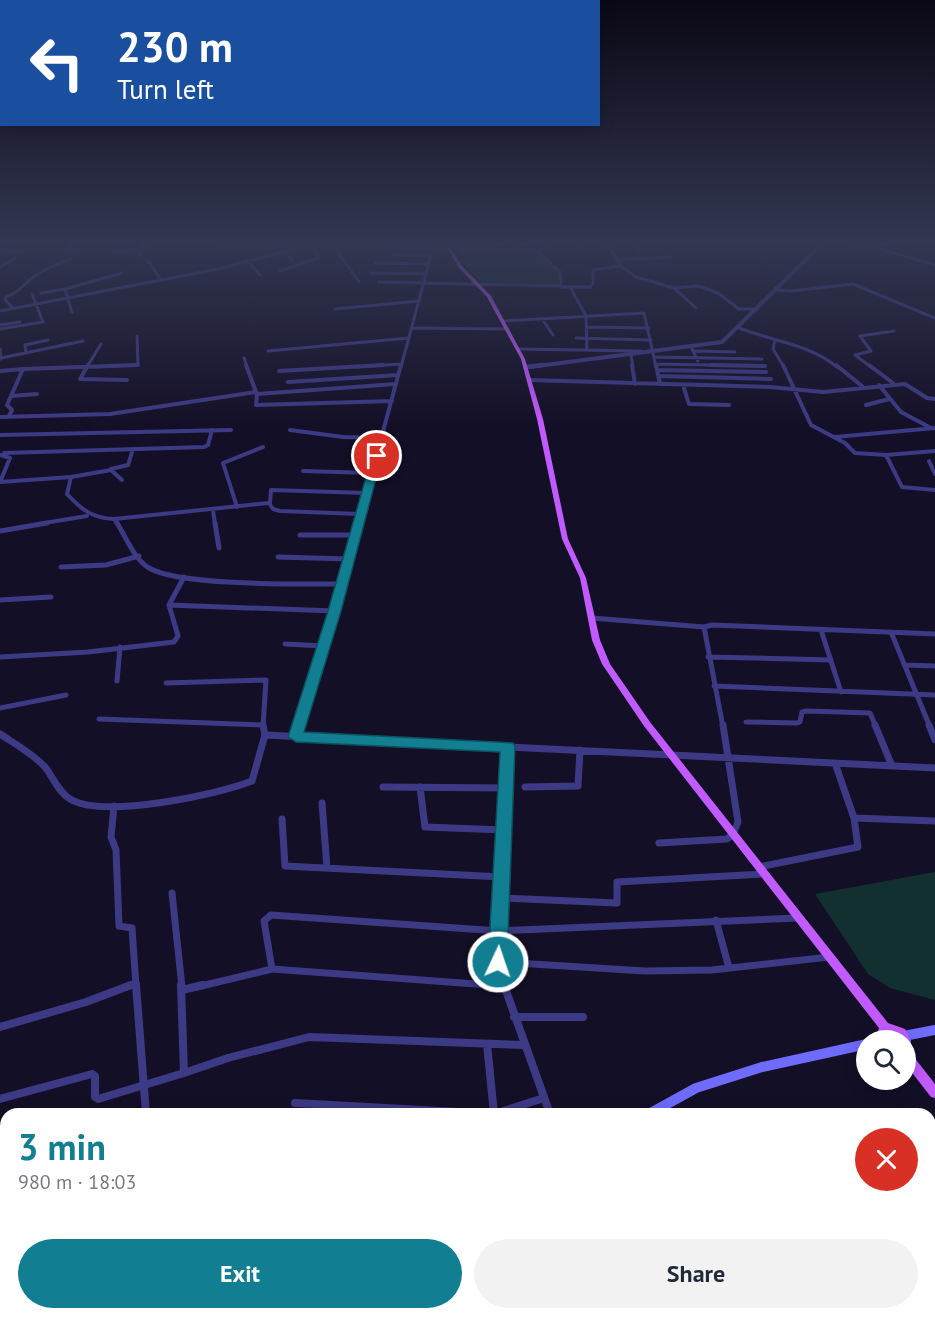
<!DOCTYPE html>
<html lang="en">
<head>
<meta charset="utf-8">
<style>
  body { margin:0; font-family:"PT Sans",sans-serif; background:#f2f2f3; color:#1f2937; height:100vh; display:flex; flex-direction:column; font-size:22px; white-space:nowrap }
  * { box-sizing:border-box; margin:0 }
  p { font-size:20px; color:#747a83 }
  .icon { flex:none; width:33px; height:33px; fill:none; stroke:currentColor; stroke-width:2; stroke-linecap:round; stroke-linejoin:round }
  .map { position:relative; flex:1; overflow:hidden }
  .drawer { position:absolute; left:0px; top:1108px; width:936px; height:212px; display:flex; flex-direction:column; background:#fff; border-radius:18px 18px 0 0; box-shadow:0 3px 15px #0003 }
  .drawer>* { flex:none }
  .guide { position:absolute; left:0px; top:0px; width:600px; height:126px; box-shadow:0 3px 15px #0003; background:#1a4fa0; color:#fff; overflow:hidden }
  .controls { position:absolute; left:856px; top:1030px; display:grid; gap:12px }
  .controls a { display:grid; place-items:center; width:60px; height:60px; border-radius:50%; background:#fff; box-shadow:0 3px 15px #0003; font-size:30px }
  .pin { position:absolute; display:grid; place-items:center; width:51px; height:51px; color:#fff; margin:-26px; border:3px solid #fff; border-radius:50%; box-shadow:0 2px 6px #0007 }
  .me { position:absolute; width:66px; margin:-33px; rotate:3deg; stroke-linejoin:round; filter:drop-shadow(0 0 4px #0008) }
  .turn { display:flex; align-items:center; gap:21px; height:126px; padding:0 18px; font-size:27px }
  .turn .icon { width:78px; height:78px; stroke-width:2.5 }
  .turn b { display:block; font-size:42px; line-height:51px }
  .round { display:grid; place-items:center; flex:none; width:63px; height:63px; border-radius:32px; background:#f2f2f3 }
  .overview { display:flex; align-items:center; justify-content:space-between; height:102px; padding:0 18px }
  h1 { font-size:36px; font-weight:700; line-height:45px; color:#117e91 }
  .primary-button { display:flex; gap:12px; margin-top:auto; padding:12px 18px }
  .primary-button a { flex:1; height:69px; border-radius:36px; background:#117e91; color:#fff; font-size:24px; font-weight:700; line-height:69px; text-align:center }
  .primary-button a+a { background:#f2f2f3; color:#1f2937 }
  .map>svg:first-child { display:block }
  .green { fill:#12302f }
  .lines { fill:none; stroke-linecap:round; stroke-linejoin:round }
  .minor-far4 { stroke:#3d3a85; stroke-width:3 }
  .minor-far3 { stroke:#3d3a85; stroke-width:4 }
  .minor-far2 { stroke:#3d3a85; stroke-width:5 }
  .minor-far1 { stroke:#3d3a85; stroke-width:7 }
  .minor { stroke:#3d3a85; stroke-width:8 }
  .tertiary-far1 { stroke:#3d3a85; stroke-width:4 }
  .tertiary { stroke:#3d3a85; stroke-width:4.5 }
  .secondary { stroke:#6f6bff; stroke-width:10 }
  .primary { fill:#c25bff; fill-rule:evenodd }
  .route { fill:#117e91; stroke:#0b525e; stroke-width:1.5 }
</style>
</head>
<body>
<div class="map">
<svg width="935" height="1319" viewBox="0 0 935 1319">
  <rect width="100%" height="100%" fill="#130f26"/>
  <!-- green -->
  <path class="green" d="M 459,250 L 531,250 L 560,273 L 558,287 L 483,284 L 461,261 Z
    M 935,872 L 935,1000 L 890,988 L 868,974 L 815,894 Z"/>
  <g class="lines">
    <!-- minor-far4 -->
    <path class="minor-far4" d="M 73,243 L 66,251 L 80,250
      M 337,243 L 335,248 L 359,282
      M 512,243 L 521,249
      M 544,243 L 550,247
      M 573,243 L 582,249
      M 602,243 L 610,249 L 621,266 L 636,277 L 674,288 L 696,308
      M 631,243 L 640,250
      M 843,243 L 877,248 L 935,265
      M 0,250 L 28,251
      M 111,251 L 141,250
      M 285,252 L 293,261
      M 392,255 L 431,256
      M 142,256 L 139,254 L 146,243
      M 247,260 L 260,275
      M 615,260 L 672,257
      M 148,261 L 161,280
      M 375,263 L 429,264
      M 0,267 L 16,258
      M 280,271 L 318,258 L 313,245
      M 371,273 L 426,274
      M 379,282 L 561,286 L 560,272 L 536,250 L 452,248
      M 561,287 L 590,287 L 593,283 L 593,270 L 620,266
      M 570,287 L 586,316 L 587,351
      M 674,288 L 698,286 L 718,293 L 739,309 L 757,309
      M 776,290 L 791,291 L 853,284 L 935,318
      M 41,293 L 65,289
      M 13,308 L 5,300 L 6,297 C 16,293 18,291 25,284 C 36,273 56,264 71,259
      M 335,309 L 419,301
      M 0,311 L 218,269 L 311,245
      M 72,312 L 65,289 L 122,273
      M 542,319 L 553,335
      M 504,321 L 644,313 L 656,367
      M 0,325 L 20,322
      M 587,327 L 649,328
      M 412,328 L 508,329
      M 739,328 C 772,341 809,344 837,367
      M 0,329 L 43,322 L 32,294
      M 576,338 L 651,340
      M 775,340 L 773,349 L 784,367
      M 691,347 L 698,361
      M 0,349 L 1,359
      M 519,349 L 641,351
      M 268,351 L 409,338
      M 694,351 L 735,352
      M 26,353 L 25,345 L 48,340
      M 631,355 L 633,367
      M 655,357 L 762,359
      M 1,358 L 83,341
      M 244,358 L 247,367
      M 656,364 L 765,366
      M 87,367 L 101,344
      M 95,367 L 138,365 L 137,336
      M 357,367 L 401,364
      M 401,367 L 433,248
      M 871,367 L 855,355 L 871,351 L 860,336 L 894,331"/>
    <!-- minor-far3 -->
    <path class="minor-far3" d="M 88,365 L 80,379 L 127,380
      M 246,365 L 256,392
      M 632,365 L 635,384
      M 656,365 L 660,384
      M 711,365 L 765,366
      M 783,365 L 811,425 L 845,443 L 855,453 L 886,455 L 902,487 L 935,490
      M 836,365 L 862,386
      M 869,365 L 893,383
      M 658,370 L 766,372
      M 0,371 L 23,369
      M 279,371 L 383,365
      M 659,376 L 771,379
      M 529,380 L 770,387 L 823,392 L 905,384 L 927,398 L 935,399
      M 288,382 L 398,375
      M 683,385 L 689,404 L 729,405
      M 879,385 L 901,412 L 931,428
      M 11,396 L 37,394
      M 392,401 L 256,405 L 257,394 L 396,384
      M 866,405 L 889,399
      M 9,416 L 12,410 L 7,405 L 23,369 L 138,365
      M 0,417 L 110,414 L 256,392
      M 290,430 L 343,437 L 382,438
      M 0,435 L 231,430
      M 835,437 L 935,428
      M 4,453 L 204,447 L 208,445 L 212,430
      M 0,455 L 10,458 L 0,482 L 71,477 L 67,494 C 82,510 92,518 114,519 L 269,503 L 273,509 L 280,511 L 360,514
      M 886,455 L 935,451
      M 929,461 L 935,474
      M 111,469 L 128,465 L 133,449
      M 303,471 L 372,473
      M 71,477 L 111,470 L 122,480
      M 270,503 L 271,490 L 366,493
      M 237,507 L 223,463 L 263,447
      M 213,510 L 215,524
      M 114,519 L 118,524
      M 38,524 L 87,516
      M 358,524 L 401,365"/>
    <!-- minor-far2 -->
    <path class="minor-far2" d="M 117,523 C 126,537 134,559 149,568 C 179,586 303,584 342,584
      M 215,523 L 219,548
      M 0,531 L 47,523
      M 300,535 L 354,535
      M 278,557 L 349,559
      M 61,567 L 106,565 L 139,556
      M 0,600 L 51,597
      M 169,605 L 184,577
      M 592,618 L 704,627 L 712,625 L 935,634
      M 704,627 L 723,727
      M 821,630 L 841,692
      M 891,632 L 930,727
      M 285,644 L 324,646
      M 0,657 L 88,652 L 174,642 L 178,636 L 169,605 L 334,611
      M 708,657 L 831,660
      M 904,665 L 935,666
      M 117,681 L 120,647
      M 166,683 L 266,680 L 263,727
      M 714,686 L 935,695
      M 0,708 L 66,695
      M 99,719 L 263,725
      M 746,722 L 797,723 L 800,722 L 802,712 L 807,711 L 870,713 L 876,727
      M 298,727 L 358,523"/>
    <!-- minor-far1 -->
    <path class="minor-far1" d="M 263,725 L 265,735
      M 875,725 L 892,766
      M 929,725 L 935,740
      M 0,734 C 15,744 32,753 45,767 C 53,777 58,792 70,799 C 103,819 216,795 252,781 L 265,735 L 935,768
      M 295,737 L 299,725
      M 835,763 L 854,818 L 935,821
      M 383,787 L 506,788
      M 420,787 L 425,827 L 504,830
      M 525,787 L 578,786 L 580,750
      M 322,803 L 327,868
      M 114,806 L 111,837 L 116,850 L 119,926 L 132,928 L 136,987
      M 282,819 L 285,866 L 502,877
      M 659,843 L 727,839 L 733,834 L 738,822 L 723,725
      M 759,867 L 858,847 L 854,818
      M 172,893 L 182,987
      M 501,898 L 617,903 L 617,882 L 764,874
      M 716,920 L 729,968
      M 498,962 L 645,971 L 712,970 L 829,957
      M 272,969 L 264,921 L 271,915 L 499,931 L 798,918
      M 127,987 L 136,983
      M 197,987 L 272,969 L 503,986
      M 504,987 L 499,972 L 508,747"/>
    <!-- minor -->
    <path class="minor" d="M 136,985 L 146,1114
      M 181,985 L 184,1073 L 228,1058 L 309,1037 L 524,1045
      M 491,985 L 503,986
      M 504,985 L 550,1114
      M 182,990 L 203,985
      M 514,1017 L 583,1017
      M 0,1027 L 86,1002 L 131,985
      M 487,1044 L 494,1114
      M 0,1099 L 92,1074 L 95,1076 L 95,1097 L 98,1099 L 184,1073
      M 295,1103 L 494,1114 L 544,1098
      M 930,1186 L 935,1184
      M 0,1192 L 6,1190
      M 118,1314 L 119,1319
      M 614,1314 L 616,1319
      M 677,1314 L 680,1319
      M 330,1319 L 331,1314"/>
    <!-- tertiary-far1 -->
    <path class="tertiary-far1" d="M 216,243 L 452,248
      M 530,367 L 722,342 L 823,243"/>
    <!-- tertiary -->
    <path class="tertiary" d="M 526,367 L 542,365"/>
    <!-- secondary -->
    <path class="secondary" d="M 904,1036 L 935,1030
      M 649,1114 L 696,1088 L 762,1067 L 867,1044
      M 516,1319 L 518,1314"/>
    <!-- primary -->
    <path class="primary" d="M 444,243 L 448,243 L 462,266 L 491,296 L 525,359 L 543,419 L 568,539 L 586,578 L 600,640 L 610,664 L 650,722 L 888,1023 L 905,1029 L 911,1041 L 910,1045 L 906,1046 L 906,1041 L 900,1041 L 897,1037 L 889,1033 L 889,1041 L 879,1041 L 878,1031 L 879,1028 L 644,726 L 602,664 L 592,640 L 580,578 L 562,539 L 537,419 L 521,359 L 487,297 L 459,268 Z
      M 906,1051 L 910,1052 L 935,1084 L 935,1098 L 931,1097 L 906,1065 Z"/>
  </g>
  <!-- sky -->
  <linearGradient id="sky" x2="0" y2="1"><stop stop-color="#0a0815"/><stop offset="0.57" stop-color="#333752"/><stop offset="1" stop-color="#333752" stop-opacity="0"/></linearGradient>
  <rect width="935" height="427" fill="url(#sky)"/>
  <!-- route -->
  <path class="route" d="M 377,453 L 382,456 L 341,611 L 304,732 L 513,743 L 515,747 L 507,962 L 504,968 L 498,970 L 491,968 L 488,962 L 500,752 L 296,742 L 288,737 L 328,611 L 372,456 Z"/>
</svg>
<div class="controls">
<a><svg class="icon" aria-label="search" viewBox="0 0 24 24"><circle cx="10" cy="10" r="6"/><path d="M15 15l6 6"/></svg></a>
</div>
<div class="pin" style="left:377px;top:456px;background:#d93025"><svg class="icon" aria-label="arrive" viewBox="0 0 24 24"><path d="M6 21V4h12l-3 4 3 4H6"/></svg></div>
<svg class="me" style="left:498px;top:962px" viewBox="-20 -20 40 40"><circle r="17" fill="#117e91" stroke="#fff" stroke-width="3"/><path d="M0-11L8 9 0 5-8 9z" fill="#fff"/></svg>
<div class="guide">
<div class="turn"><svg class="icon" aria-label="left" viewBox="0 0 24 24"><path d="M17 20v-9H6M10 6l-5 5 5 5"/></svg><div><b>230 m</b>Turn left</div></div>
</div>
<section class="drawer">
<div class="overview"><div><h1>3 min</h1><p>980 m · 18:03</p></div><a class="round" style="background:#d93025;color:#fff"><svg class="icon" aria-label="close" viewBox="0 0 24 24"><path d="M6 6l12 12M18 6L6 18"/></svg></a></div>
<div class="primary-button"><a>Exit</a><a>Share</a></div>
</section>
</div>
</body>
</html>
